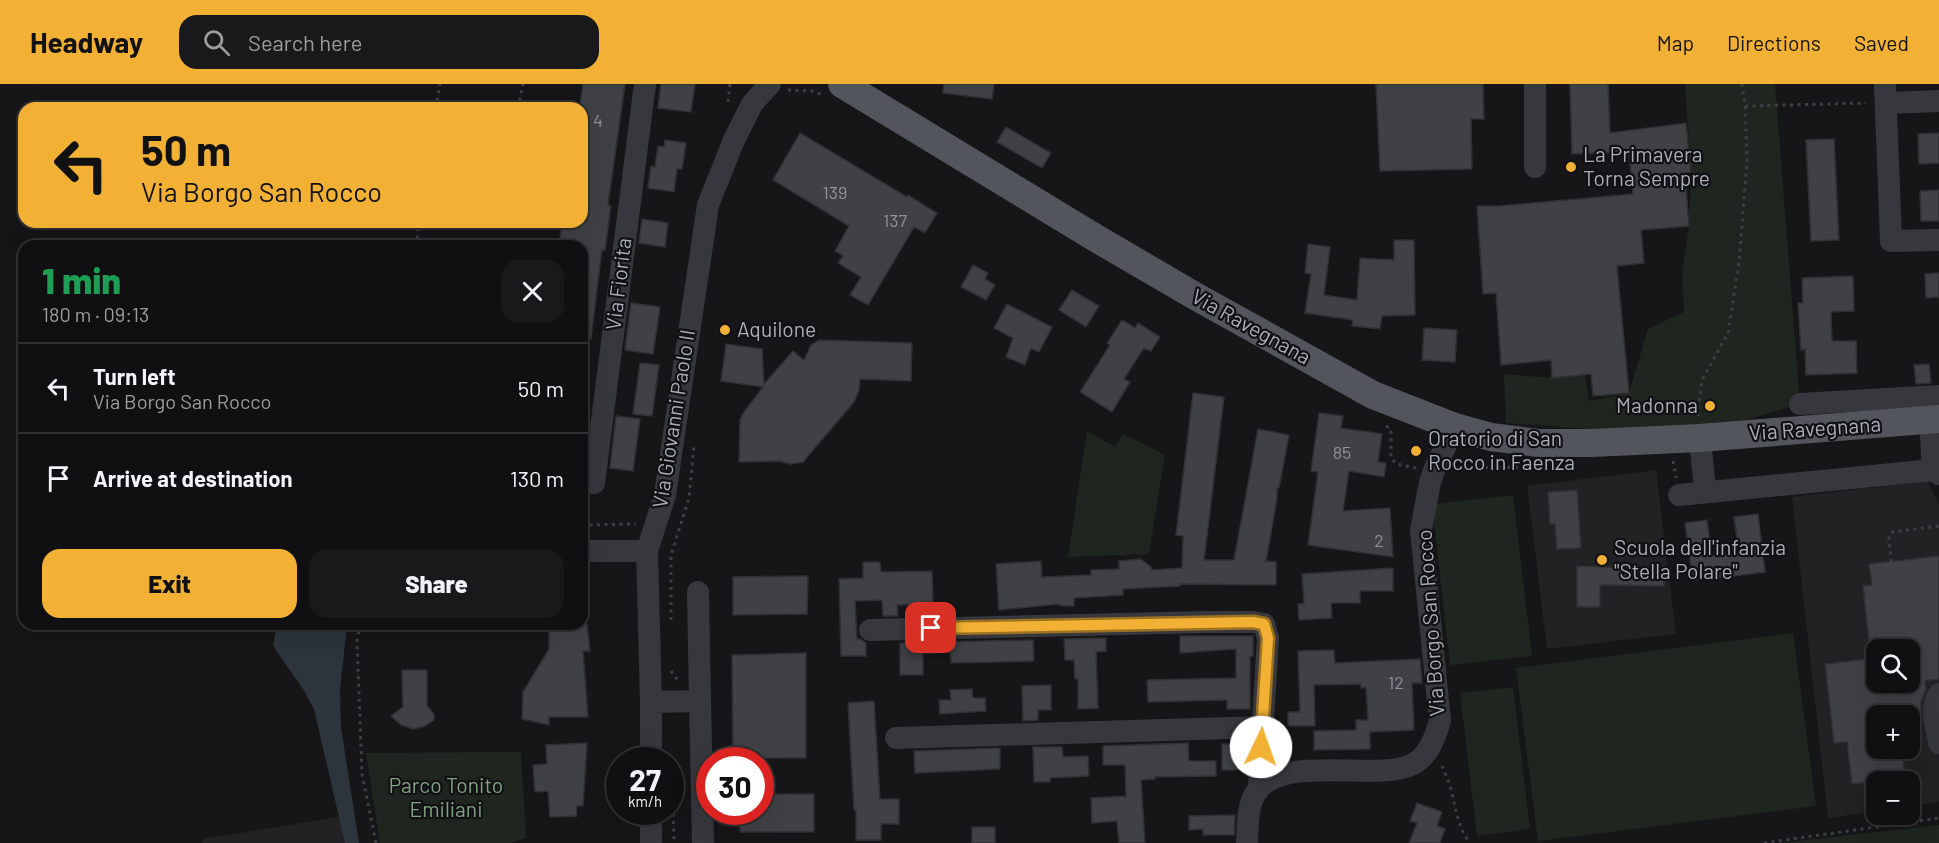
<!DOCTYPE html>
<html lang="en">
<head>
<meta charset="utf-8">
<style>
  body { margin:0; font-family:Barlow,sans-serif; background:#19191b; color:#f1f3f6; height:100vh; display:flex; flex-direction:column; font-size:22px; white-space:nowrap }
  * { box-sizing:border-box; margin:0 }
  p { font-size:20px; color:#9c9d9f }
  .icon { flex:none; width:33px; height:33px; fill:none; stroke:currentColor; stroke-width:2; stroke-linecap:round; stroke-linejoin:round }
  .map { position:relative; flex:1; overflow:hidden }
  .sheet { position:absolute; left:18px; top:156px; width:570px; height:390px; display:flex; flex-direction:column; background:#101012; border-radius:18px; box-shadow:0 6px 24px #0002,0 0 0 2px #303032 }
  .sheet>* { flex:none }
  .hud { position:absolute; left:18px; top:18px; width:570px; height:126px; border-radius:18px; box-shadow:0 6px 24px #0002,0 0 0 2px #303032; background:#f2b134; color:#111; overflow:hidden }
  .tools { position:absolute; left:1866px; top:555px; display:grid; gap:12px }
  .tools a { display:grid; place-items:center; width:54px; height:54px; border-radius:12px; background:#101012; box-shadow:0 6px 24px #0002,0 0 0 2px #303032; font-size:30px }
  .speed { position:absolute; left:606px; top:663px; display:flex; gap:12px; font-size:30px; font-weight:700; text-align:center }
  .speed>* { display:grid; place-content:center; width:78px; height:78px; border-radius:50%; background:#101012; box-shadow:0 6px 24px #0002,0 0 0 2px #303032; line-height:1 }
  .speed small { font-size:15px; font-weight:400 }
  .speed .limit { border:9px solid #d22; background:#fff; color:#111 }
  .pin { position:absolute; display:grid; place-items:center; width:51px; height:51px; color:#fff; margin:-26px; border-radius:12px; box-shadow:0 3px 9px #0006 }
  .me { position:absolute; width:66px; margin:-33px; rotate:3deg; stroke-linejoin:round; filter:drop-shadow(0 0 4px #0008) }
  .turn { display:flex; align-items:center; gap:21px; height:126px; padding:0 24px; font-size:27px }
  .turn .icon { width:78px; height:78px; stroke-width:2.5 }
  .turn b { display:block; font-size:42px; line-height:51px }
  .round { display:grid; place-items:center; flex:none; width:63px; height:63px; border-radius:18px; background:#19191b }
  .head { display:flex; align-items:center; justify-content:space-between; height:102px; padding:0 24px }
  h1 { font-size:36px; font-weight:800; line-height:45px; color:#1e9e55 }
  .button { display:flex; gap:12px; margin-top:auto; padding:12px 24px }
  .button a { flex:1; height:69px; border-radius:18px; background:#f2b134; color:#111; font-size:24px; font-weight:800; line-height:69px; text-align:center }
  .button a+a { background:#19191b; color:#f1f3f6 }
  ul { padding:0; list-style:none }
  li { display:flex; align-items:center; gap:18px; height:90px; padding:0 24px; border-top:2px solid #303032 }
  li div { flex:1 }
  li b { display:block; font-size:22px }
  li em { font-style:normal }
  header { display:flex; align-items:center; gap:36px; box-sizing:border-box; height:84px; padding:0 30px; background:#f2b134; color:#111 }
  header strong { font-size:28px }
  nav { display:flex; gap:33px; margin-inline-start:auto; font-size:21px }
  .search { width:420px; height:54px; background:#19191b; display:flex; align-items:center; gap:15px; box-sizing:border-box; padding:0 21px; border-radius:18px; color:#9c9d9f; font-size:22px }
  .map>svg:first-child { display:block }
  .built { fill:#222225; fill-rule:evenodd }
  .green { fill:#1e261f }
  .water { fill:#2c353c }
  .building { fill:#404145; stroke:#303034; stroke-width:1.5 }
  .lines { fill:none; stroke-linecap:round; stroke-linejoin:round }
  .path { stroke:#3d3f44; stroke-width:3; stroke-dasharray:3 4.5; stroke-linecap:butt }
  .minor { stroke:#37383d; stroke-width:22 }
  .major { stroke:#53555c; stroke-width:28 }
  .route-casing { stroke:#9d7322; stroke-width:15 }
  .route { stroke:#f2b134; stroke-width:10 }
  .poi-dot { fill:#f2b134; stroke:#111113; stroke-width:2 }
  .labels { text-anchor:middle; stroke-width:4.5; stroke-linejoin:round; paint-order:stroke }
  .number-label { font-size:18px; fill:#8e929b }
  .poi-label { font-size:21px; fill:#a8adb8; stroke:#111113; text-anchor:start }
  .street-label { font-size:21px; fill:#a8adb8; stroke:#111113 }
  .park-label { font-size:21px; fill:#7fa381; stroke:#111113 }
</style>
</head>
<body>
<header>
<strong>Headway</strong>
<div class="search"><svg class="icon" aria-label="search" viewBox="0 0 24 24"><circle cx="10" cy="10" r="6"/><path d="M15 15l6 6"/></svg>Search here</div>
<nav><a>Map</a><a>Directions</a><a>Saved</a></nav>
</header>
<div class="map">
<svg width="1939" height="759" viewBox="0 0 1939 759">
  <rect width="100%" height="100%" fill="#161618"/>
  <!-- built -->
  <path class="built" d="M 1656,386 L 1676,550 L 1547,565 L 1527,402 Z
    M 1928,397 L 1939,422 L 1939,718 L 1910,722 L 1910,698 L 1876,698 L 1876,727 L 1828,734 L 1792,413 ZM 1876,566 L 1910,566 L 1910,598 L 1876,598 ZM 1876,632 L 1910,632 L 1910,664 L 1876,664 Z
    M 344,732 L 350,759 L 201,759 L 204,755 Z"/>
  <!-- green -->
  <path class="green" d="M 1685,0 L 1775,0 L 1800,320 L 1715,345 L 1631,348 L 1506,339 L 1504,290 L 1552,294 L 1585,291 L 1589,317 L 1629,309 L 1648,245 L 1684,228 L 1682,189 L 1689,141 L 1691,88 Z
    M 1087,347 L 1115,363 L 1123,350 L 1165,371 L 1149,470 L 1068,473 Z
    M 1513,411 L 1532,572 L 1450,581 L 1432,420 Z
    M 1793,549 L 1816,722 L 1538,757 L 1516,584 Z
    M 1513,603 L 1530,745 L 1477,752 L 1460,609 Z
    M 521,668 L 526,754 L 510,759 L 380,759 L 366,669 Z
    M 1939,741 L 1939,759 L 1777,759 Z"/>
  <!-- water -->
  <path class="water" d="M 277,540 L 347,540 L 340,607 L 341,644 L 359,759 L 345,759 L 314,625 L 303,605 L 273,562 Z"/>
  <!-- building -->
  <path class="building" d="M 583,0 L 625,0 L 608,121 L 611,122 L 605,166 L 602,165 L 591,255 L 582,254 L 582,162 L 559,162 L 562,138 L 582,138 L 582,103 L 587,70 L 582,69 L 582,21 L 580,21 Z
    M 661,0 L 695,0 L 691,28 L 658,24 Z
    M 944,0 L 994,0 L 992,15 L 943,9 Z
    M 1376,0 L 1483,0 L 1484,35 L 1471,35 L 1472,85 L 1380,87 Z
    M 1570,0 L 1608,0 L 1610,49 L 1686,39 L 1691,88 L 1685,89 L 1689,142 L 1641,146 L 1644,179 L 1617,182 L 1629,309 L 1593,312 L 1591,290 L 1552,294 L 1551,276 L 1501,281 L 1496,209 L 1483,210 L 1477,122 L 1498,122 L 1633,110 L 1629,68 L 1572,70 Z
    M 1006,43 L 1051,69 L 1042,84 L 997,58 Z
    M 800,49 L 907,113 L 908,111 L 937,129 L 925,149 L 914,143 L 868,221 L 850,211 L 861,193 L 838,179 L 843,172 L 835,167 L 849,142 L 773,96 Z
    M 1939,49 L 1939,79 L 1919,80 L 1918,50 Z
    M 1834,55 L 1839,156 L 1811,157 L 1806,56 Z
    M 665,56 L 686,59 L 682,85 L 677,85 L 674,108 L 648,104 L 651,82 L 655,83 L 658,62 L 664,63 Z
    M 1939,106 L 1939,137 L 1921,137 L 1920,107 Z
    M 642,135 L 668,139 L 665,163 L 639,159 Z
    M 1394,156 L 1414,156 L 1415,231 L 1382,232 L 1380,245 L 1352,242 L 1353,236 L 1305,229 L 1311,190 L 1305,189 L 1308,160 L 1330,163 L 1324,211 L 1357,216 L 1360,174 L 1394,176 Z
    M 973,181 L 988,189 L 985,195 L 995,201 L 986,216 L 961,203 Z
    M 1939,189 L 1939,213 L 1926,214 L 1925,190 Z
    M 1853,192 L 1854,227 L 1831,228 L 1832,257 L 1856,257 L 1857,289 L 1806,291 L 1805,265 L 1801,266 L 1798,219 L 1803,219 L 1802,194 Z
    M 1072,206 L 1099,222 L 1086,243 L 1059,226 Z
    M 631,219 L 660,223 L 653,270 L 625,266 Z
    M 1007,220 L 1052,243 L 1039,268 L 1031,264 L 1025,281 L 1006,273 L 1013,254 L 994,244 Z
    M 1122,236 L 1135,244 L 1138,239 L 1160,253 L 1151,267 L 1144,264 L 1124,295 L 1130,298 L 1112,328 L 1080,308 L 1110,261 L 1107,259 Z
    M 1424,244 L 1457,246 L 1455,278 L 1422,276 Z
    M 819,256 L 912,259 L 911,297 L 860,295 L 859,306 L 854,318 L 803,378 L 790,380 L 779,377 L 739,378 L 740,336 L 744,328 L 763,303 L 721,297 L 726,260 L 762,265 L 764,300 L 793,267 L 804,276 L 811,261 Z
    M 640,279 L 659,281 L 652,332 L 633,330 Z
    M 1929,280 L 1931,299 L 1916,300 L 1914,281 Z
    M 1193,309 L 1224,313 L 1204,476 L 1234,476 L 1258,345 L 1289,351 L 1279,404 L 1277,404 L 1277,415 L 1266,477 L 1276,478 L 1276,501 L 1180,500 L 1180,502 L 1123,505 L 1123,511 L 1074,514 L 1074,522 L 1060,522 L 1059,520 L 999,526 L 996,480 L 1041,477 L 1042,493 L 1091,491 L 1091,486 L 1119,485 L 1119,477 L 1141,475 L 1151,483 L 1152,486 L 1182,484 L 1183,452 L 1176,451 Z
    M 1319,329 L 1343,332 L 1341,344 L 1382,350 L 1378,378 L 1386,379 L 1384,393 L 1349,387 L 1343,427 L 1390,424 L 1393,473 L 1308,461 L 1318,388 L 1311,387 Z
    M 616,332 L 640,335 L 633,387 L 610,384 Z
    M 1577,406 L 1581,464 L 1557,465 L 1555,440 L 1550,440 L 1548,408 Z
    M 1758,430 L 1765,488 L 1693,497 L 1685,439 L 1707,436 L 1712,472 L 1739,469 L 1734,433 Z
    M 1939,472 L 1939,595 L 1925,597 L 1926,605 L 1921,618 L 1921,635 L 1910,636 L 1910,632 L 1876,632 L 1876,664 L 1902,664 L 1905,694 L 1852,700 L 1847,658 L 1834,659 L 1825,580 L 1876,574 L 1876,598 L 1910,598 L 1910,566 L 1870,566 L 1863,502 L 1872,501 L 1869,480 Z
    M 863,478 L 880,478 L 881,488 L 932,487 L 933,520 L 897,521 L 898,532 L 883,532 L 882,516 L 855,517 L 857,555 L 860,555 L 866,559 L 866,572 L 841,572 L 839,495 L 863,494 Z
    M 1577,482 L 1665,485 L 1664,502 L 1600,501 L 1600,523 L 1577,523 Z
    M 1393,484 L 1393,507 L 1360,507 L 1360,519 L 1331,519 L 1332,534 L 1299,536 L 1298,520 L 1304,519 L 1302,490 Z
    M 808,492 L 807,530 L 733,531 L 733,493 Z
    M 549,540 L 587,540 L 590,567 L 583,567 L 588,633 L 549,633 L 549,641 L 522,635 L 523,608 L 549,565 Z
    M 1180,552 L 1253,552 L 1253,572 L 1250,572 L 1250,625 L 1227,625 L 1227,616 L 1148,618 L 1147,596 L 1236,594 L 1236,565 L 1180,569 Z
    M 1106,554 L 1106,567 L 1096,568 L 1098,624 L 1078,625 L 1078,595 L 1075,595 L 1074,576 L 1065,576 L 1064,555 Z
    M 1033,556 L 1034,577 L 951,579 L 950,568 L 923,570 L 923,591 L 900,591 L 900,559 Z
    M 1334,566 L 1335,579 L 1420,575 L 1422,599 L 1412,599 L 1414,646 L 1370,648 L 1370,665 L 1314,666 L 1314,647 L 1356,646 L 1356,636 L 1368,636 L 1366,603 L 1361,604 L 1361,600 L 1314,601 L 1315,642 L 1288,642 L 1288,628 L 1300,628 L 1298,567 Z
    M 806,569 L 806,674 L 733,674 L 732,571 Z
    M 402,586 L 427,586 L 427,622 L 434,630 L 434,636 L 425,642 L 413,645 L 401,641 L 391,632 L 403,623 Z
    M 1051,601 L 1051,626 L 1038,626 L 1038,636 L 1023,637 L 1022,602 Z
    M 972,605 L 973,614 L 985,614 L 986,627 L 940,630 L 939,616 L 951,616 L 950,606 Z
    M 874,617 L 880,715 L 899,715 L 899,740 L 881,740 L 881,756 L 856,756 L 856,726 L 854,726 L 848,619 Z
    M 587,659 L 583,722 L 576,722 L 577,732 L 550,733 L 548,707 L 535,708 L 533,681 L 547,680 L 546,661 Z
    M 1188,659 L 1189,677 L 1216,677 L 1216,692 L 1155,693 L 1155,695 L 1141,696 L 1145,759 L 1119,759 L 1117,737 L 1092,739 L 1091,714 L 1126,712 L 1125,681 L 1103,681 L 1103,662 Z
    M 1222,660 L 1246,660 L 1246,686 L 1222,686 Z
    M 1033,663 L 1062,663 L 1063,673 L 1088,672 L 1089,692 L 1050,694 L 1050,698 L 1034,698 Z
    M 1000,664 L 1000,685 L 915,689 L 914,667 Z
    M 760,710 L 814,710 L 814,748 L 740,748 L 740,728 L 760,728 Z
    M 1417,719 L 1442,728 L 1437,742 L 1445,745 L 1440,759 L 1409,759 L 1417,739 L 1410,737 Z
    M 1235,731 L 1234,751 L 1203,751 L 1203,745 L 1189,746 L 1189,732 Z
    M 972,743 L 995,743 L 995,759 L 972,759 Z"/>
  <g class="lines">
    <!-- path -->
    <path class="path" d="M 730,0 L 728,18 L 731,19
      M 788,6 L 813,7 L 822,11
      M 1745,22 L 1866,19
      M 436,24 L 440,0
      M 518,24 L 523,0
      M 416,162 L 419,138
      M 1698,332 L 1698,325 L 1702,296 L 1728,249 L 1739,179 L 1747,77 L 1745,22 L 1742,0
      M 1386,342 L 1391,345 L 1391,373 L 1396,380 L 1416,384
      M 1673,377 L 1676,394
      M 1455,384 L 1542,383
      M 582,441 L 636,440
      M 1891,478 L 1889,453 L 1892,448 L 1939,442
      M 671,536 L 671,471 L 689,414 L 694,362
      M 360,540 L 357,557 L 362,690 L 376,759
      M 671,587 L 676,594 L 681,596
      M 672,677 L 674,759
      M 1442,682 C 1445,689 1449,697 1451,705 C 1456,724 1457,742 1470,759
      M 1764,759 L 1939,734"/>
    <!-- minor -->
    <path class="minor" d="M 1535,0 L 1535,83
      M 1885,0 L 1891,157 L 1939,156
      M 1886,19 L 1939,17
      M 1800,320 L 1939,312
      M 1929,320 L 1933,386
      M 1700,354 L 1705,408
      M 594,399 L 645,0
      M 1679,411 L 1933,386 L 1939,390
      M 582,467 L 647,467
      M 698,508 L 700,617
      M 870,546 L 1205,538 L 1253,538 L 1264,540 L 1268,554 L 1259,703
      M 1939,610 C 1929,624 1937,644 1939,659
      M 651,618 L 700,617 L 703,759
      M 896,654 L 1262,643
      M 651,676 L 651,618 L 647,467 L 665,411 L 708,121 L 734,56 L 752,20 L 770,0
      M 651,728 L 651,759
      M 1247,759 C 1248,744 1247,723 1255,710 C 1279,668 1374,698 1411,681 C 1429,673 1435,653 1440,637 L 1421,446 L 1430,398 L 1435,384 L 1455,343"/>
    <!-- major -->
    <path class="major" d="M 842,0 L 1099,156 L 1195,212 L 1373,311 L 1455,343 L 1491,353 L 1538,359 L 1591,359 L 1700,354 L 1939,335"/>
  </g>
  <g class="lines">
    <!-- route casing -->
    <g class="route-casing">
      <path id="route" d="M 931,544 L 1253,538 L 1264,540 L 1268,554 L 1261,663"/>
    </g>
    <!-- route -->
    <use href="#route" class="route"/>
  </g>
  <!-- markers -->
  <g class="poi-dot">
    <circle cx="1571" cy="83" r="6"/>
    <circle cx="725" cy="246" r="6"/>
    <circle cx="1710" cy="322" r="6"/>
    <circle cx="1416" cy="367" r="6"/>
    <circle cx="1602" cy="476" r="6"/>
  </g>
  <g class="labels">
    <!-- number labels -->
    <g class="number-label">
      <text x="598" y="43">4</text>
      <text x="835" y="115">139</text>
      <text x="895" y="143">137</text>
      <text x="1342" y="375">85</text>
      <text x="1379" y="463">2</text>
      <text x="1396" y="605">12</text>
    </g>
    <!-- poi labels -->
    <g class="poi-label">
      <text x="1583" y="78">La Primavera<tspan x="1583" dy="24">Torna Sempre</tspan></text>
      <text x="737" y="253">Aquilone</text>
      <text x="1698" y="329" text-anchor="end">Madonna</text>
      <text x="1428" y="362">Oratorio di San<tspan x="1428" dy="24">Rocco in Faenza</tspan></text>
      <text x="1614" y="471">Scuola dell'infanzia<tspan x="1614" dy="24">"Stella Polare"</tspan></text>
    </g>
    <!-- street labels -->
    <g class="street-label">
      <text transform="translate(619 200) rotate(-83)" y="7">Via Fiorita</text>
      <text transform="translate(1251 243) rotate(29)" y="7">Via Ravegnana</text>
      <text transform="translate(674 335) rotate(-81)" y="7">Via Giovanni Paolo II</text>
      <text transform="translate(1815 345) rotate(-4)" y="7">Via Ravegnana</text>
      <text transform="translate(1431 539) rotate(-94)" y="7">Via Borgo San Rocco</text>
    </g>
    <!-- park labels -->
    <g class="park-label">
      <text x="446" y="709">Parco Tonito<tspan x="446" dy="24">Emiliani</tspan></text>
    </g>
  </g>
</svg>
<div class="tools">
<a><svg class="icon" aria-label="search" viewBox="0 0 24 24"><circle cx="10" cy="10" r="6"/><path d="M15 15l6 6"/></svg></a>
<a>+</a>
<a>−</a>
</div>
<div class="speed"><div>27<small>km/h</small></div><div class="limit">30</div></div>
<div class="pin" style="left:931px;top:544px;background:#d93025"><svg class="icon" aria-label="arrive" viewBox="0 0 24 24"><path d="M6 21V4h12l-3 4 3 4H6"/></svg></div>
<svg class="me" style="left:1261px;top:663px" viewBox="-20 -20 40 40"><circle r="19" fill="#fff"/><path d="M0-13L10 11 0 6-10 11z" fill="#f2b134"/></svg>
<div class="hud">
<div class="turn"><svg class="icon" aria-label="left" viewBox="0 0 24 24"><path d="M17 20v-9H6M10 6l-5 5 5 5"/></svg><div><b>50 m</b>Via Borgo San Rocco</div></div>
</div>
<section class="sheet">
<div class="head"><div><h1>1 min</h1><p>180 m · 09:13</p></div><a class="round"><svg class="icon" aria-label="close" viewBox="0 0 24 24"><path d="M6 6l12 12M18 6L6 18"/></svg></a></div>
<ul>
<li><svg class="icon" aria-label="left" viewBox="0 0 24 24"><path d="M17 20v-9H6M10 6l-5 5 5 5"/></svg><div><b>Turn left</b><p>Via Borgo San Rocco</p></div><em>50 m</em></li>
<li><svg class="icon" aria-label="arrive" viewBox="0 0 24 24"><path d="M6 21V4h12l-3 4 3 4H6"/></svg><div><b>Arrive at destination</b></div><em>130 m</em></li>
</ul>
<div class="button"><a>Exit</a><a>Share</a></div>
</section>
</div>
</body>
</html>
